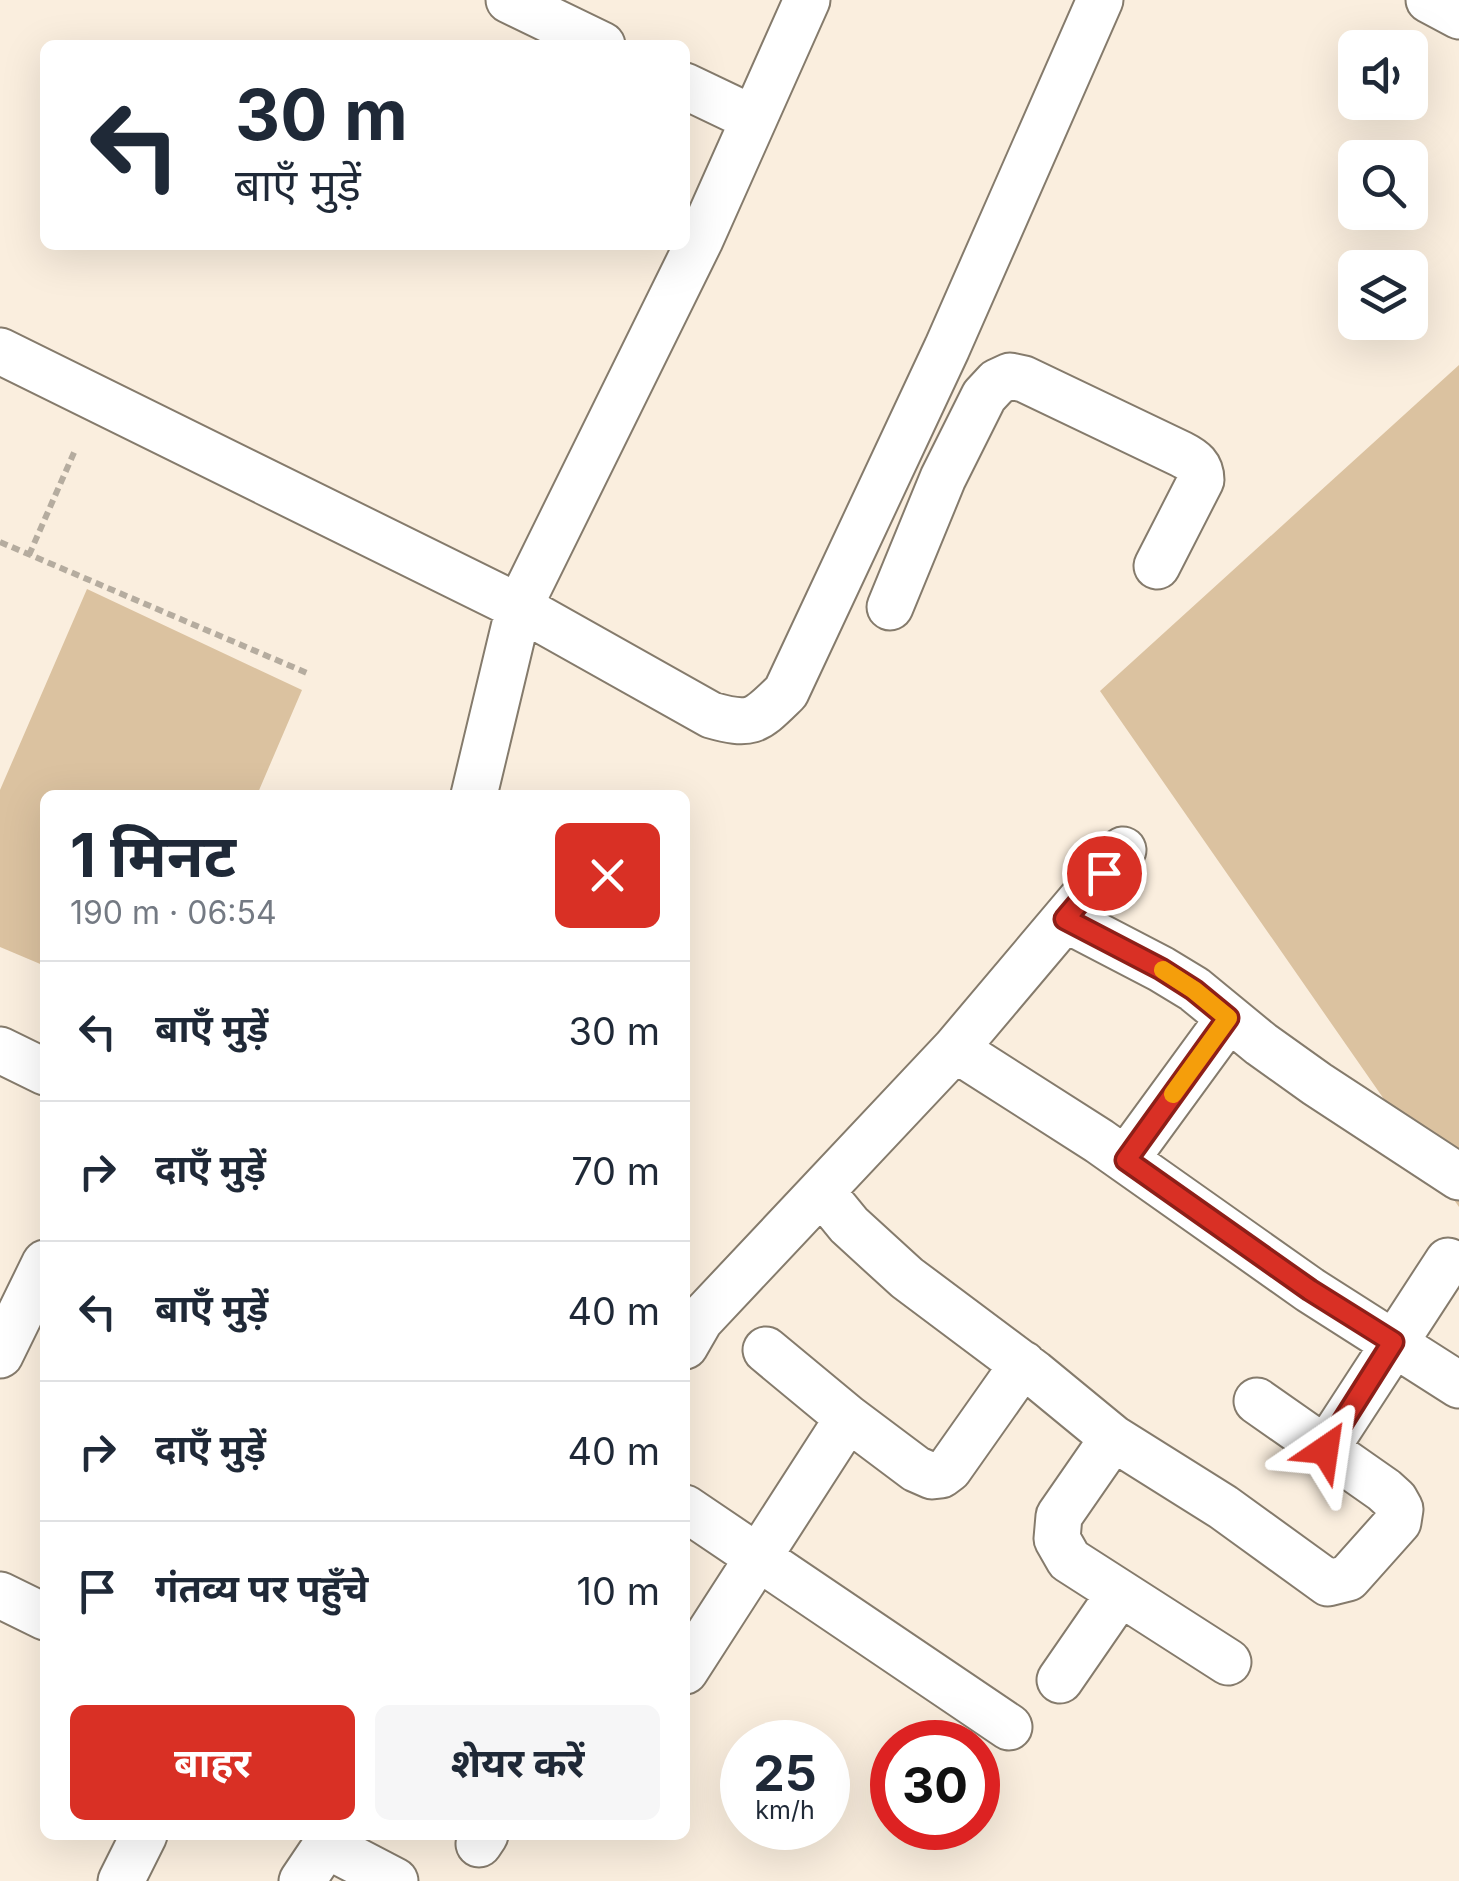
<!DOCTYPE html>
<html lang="hi">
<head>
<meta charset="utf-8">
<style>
  body { margin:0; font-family:Inter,"Noto Sans Devanagari",sans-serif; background:#f6f6f7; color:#1f2937; height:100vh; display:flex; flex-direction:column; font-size:38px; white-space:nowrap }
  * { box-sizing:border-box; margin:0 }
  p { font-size:32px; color:#747a83 }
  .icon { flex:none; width:55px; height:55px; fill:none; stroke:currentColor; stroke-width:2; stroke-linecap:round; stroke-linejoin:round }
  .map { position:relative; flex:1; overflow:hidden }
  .side { position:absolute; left:40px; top:790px; width:650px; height:1050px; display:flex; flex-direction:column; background:#fff; border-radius:15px; box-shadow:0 10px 40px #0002 }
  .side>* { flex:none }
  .top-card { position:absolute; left:40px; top:40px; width:650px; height:210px; border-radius:15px; box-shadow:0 10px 40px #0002; background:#fff; color:#1f2937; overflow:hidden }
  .tools { position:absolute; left:1338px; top:30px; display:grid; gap:20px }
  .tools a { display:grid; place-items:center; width:90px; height:90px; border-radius:15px; background:#fff; box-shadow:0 10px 40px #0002; font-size:50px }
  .speed { position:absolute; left:720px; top:1720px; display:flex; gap:20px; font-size:50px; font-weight:700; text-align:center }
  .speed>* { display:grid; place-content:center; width:130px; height:130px; border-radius:50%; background:#fff; box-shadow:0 10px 40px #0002; line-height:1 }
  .speed small { font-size:25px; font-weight:400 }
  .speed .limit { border:15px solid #d22; background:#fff; color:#111 }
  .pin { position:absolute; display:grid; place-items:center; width:85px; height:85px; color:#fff; margin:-42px; border:5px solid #fff; border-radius:50%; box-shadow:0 2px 10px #0007 }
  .me { position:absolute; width:110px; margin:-55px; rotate:32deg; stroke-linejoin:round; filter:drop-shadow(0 0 8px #0008) }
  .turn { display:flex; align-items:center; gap:35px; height:210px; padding:0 30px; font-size:45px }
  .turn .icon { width:130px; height:130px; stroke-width:2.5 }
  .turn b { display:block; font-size:70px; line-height:85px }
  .round { display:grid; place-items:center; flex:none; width:105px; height:105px; border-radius:15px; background:#f6f6f7 }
  .head { display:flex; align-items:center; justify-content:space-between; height:170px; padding:0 30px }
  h1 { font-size:60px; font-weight:700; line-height:75px }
  .cta { display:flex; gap:20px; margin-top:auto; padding:20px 30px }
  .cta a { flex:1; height:115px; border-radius:15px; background:#d93025; color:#fff; font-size:40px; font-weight:700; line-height:115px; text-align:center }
  .cta a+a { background:#f6f6f7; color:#1f2937 }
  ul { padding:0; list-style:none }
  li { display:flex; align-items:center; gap:30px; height:140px; padding:0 30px; border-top:2px solid #e0e1e3 }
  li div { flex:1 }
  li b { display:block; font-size:38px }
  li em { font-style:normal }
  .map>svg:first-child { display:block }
  .green { fill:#dbc2a0 }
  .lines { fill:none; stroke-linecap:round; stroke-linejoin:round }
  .minor-casing { stroke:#857b6c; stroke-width:49 }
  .path { stroke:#b5ac9f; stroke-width:6; stroke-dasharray:8 5; stroke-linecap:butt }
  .minor { stroke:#fff; stroke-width:45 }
  .route-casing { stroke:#8d1f18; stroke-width:25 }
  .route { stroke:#d93025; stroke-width:18 }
  .slow { stroke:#f59e0b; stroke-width:18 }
</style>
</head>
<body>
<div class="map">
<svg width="1459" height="1881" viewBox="0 0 1459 1881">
  <rect width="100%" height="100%" fill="#faeede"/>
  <!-- green -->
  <path class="green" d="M 1459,365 L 1459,1207 L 1100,691 Z
    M 87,589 L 302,690 L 257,795 L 45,795 L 45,966 L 0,947 L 0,790 Z"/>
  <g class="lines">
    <!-- minor casing -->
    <g class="minor-casing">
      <path id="minor" d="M 509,0 L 602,45
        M 1429,0 L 1459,16
        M 685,86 L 754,119
        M 0,351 L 519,607 L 711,715 C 753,727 756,721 786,692 L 947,348 L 1100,0
        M 890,607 L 943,478 L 984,396 L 997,382 L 1010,376 L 1024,379 L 1181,454 C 1193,460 1201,466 1201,480 L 1157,566
        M 474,795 L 519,607 L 700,240 L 807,0
        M 1065,919 L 1161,969 L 1194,989 L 1261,1044 L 1317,1084 L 1459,1177
        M 955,1049 L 1123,850
        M 0,1050 L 45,1072
        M 1126,1159 L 1229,1018
        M 822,1192 L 849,1225 L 907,1278 L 1034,1373 L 1113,1438 L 1223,1507 L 1328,1583 L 1348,1578 L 1398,1522 L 1400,1509 L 1395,1500 L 1384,1490 L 1257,1401
        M 685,1346 L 700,1320 L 955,1049 L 1099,1141 L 1310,1290 L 1459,1385
        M 766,1350 L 848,1418 L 916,1469 L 932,1476 L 941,1475 L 949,1469 L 1023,1364
        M 0,1355 L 45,1263
        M 1113,1438 L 1059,1516 L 1057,1539 L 1069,1560 L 1228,1662
        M 1325,1450 L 1448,1261
        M 685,1508 L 1009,1727
        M 0,1595 L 45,1617
        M 685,1671 L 848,1418
        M 1060,1680 L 1120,1593
        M 479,1844 L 485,1835
        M 326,1845 L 395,1881
        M 121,1881 L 144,1835
        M 302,1881 L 333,1835"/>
    </g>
    <!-- path -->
    <path class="path" d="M 0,542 L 307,673
      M 29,555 L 76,448"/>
    <!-- minor -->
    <use href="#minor" class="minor"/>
  </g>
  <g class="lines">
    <!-- route casing -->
    <g class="route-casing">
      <path id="route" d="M 1104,873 L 1065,919 L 1161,969 L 1194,990 L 1228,1018 L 1126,1160 L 1310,1290 L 1393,1342 L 1325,1450"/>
    </g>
    <!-- route -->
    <use href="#route" class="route"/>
    <!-- slow -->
    <path class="slow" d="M 1163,970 L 1194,990 L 1228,1018 L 1173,1094"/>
  </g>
</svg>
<div class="tools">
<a><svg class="icon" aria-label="sound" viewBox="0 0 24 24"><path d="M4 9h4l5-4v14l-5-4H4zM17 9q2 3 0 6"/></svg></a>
<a><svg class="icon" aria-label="search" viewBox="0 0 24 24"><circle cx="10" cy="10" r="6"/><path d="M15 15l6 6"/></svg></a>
<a><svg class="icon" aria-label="layers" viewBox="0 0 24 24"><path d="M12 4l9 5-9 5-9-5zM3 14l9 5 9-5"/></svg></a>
</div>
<div class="speed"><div>25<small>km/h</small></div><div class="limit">30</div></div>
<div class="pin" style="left:1104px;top:873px;background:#d93025"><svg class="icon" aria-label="arrive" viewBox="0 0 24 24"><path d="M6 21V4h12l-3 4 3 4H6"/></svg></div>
<svg class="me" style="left:1325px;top:1450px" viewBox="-20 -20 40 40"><path d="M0-17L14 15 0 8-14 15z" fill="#d93025" stroke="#fff" stroke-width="4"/></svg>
<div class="top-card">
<div class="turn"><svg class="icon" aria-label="left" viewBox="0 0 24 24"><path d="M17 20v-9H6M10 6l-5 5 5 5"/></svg><div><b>30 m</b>बाएँ मुड़ें</div></div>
</div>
<section class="side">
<div class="head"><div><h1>1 मिनट</h1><p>190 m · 06:54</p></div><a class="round" style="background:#d93025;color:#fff"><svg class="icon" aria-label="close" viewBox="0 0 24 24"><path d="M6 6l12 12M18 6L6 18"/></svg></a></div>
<ul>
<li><svg class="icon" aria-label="left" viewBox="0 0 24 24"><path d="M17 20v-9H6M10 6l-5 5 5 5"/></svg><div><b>बाएँ मुड़ें</b></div><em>30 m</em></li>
<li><svg class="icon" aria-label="right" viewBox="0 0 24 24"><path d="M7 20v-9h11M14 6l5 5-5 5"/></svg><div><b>दाएँ मुड़ें</b></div><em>70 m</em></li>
<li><svg class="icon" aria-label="left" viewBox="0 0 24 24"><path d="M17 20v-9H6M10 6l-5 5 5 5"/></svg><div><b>बाएँ मुड़ें</b></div><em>40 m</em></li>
<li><svg class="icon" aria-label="right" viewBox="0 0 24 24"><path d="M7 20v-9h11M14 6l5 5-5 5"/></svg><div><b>दाएँ मुड़ें</b></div><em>40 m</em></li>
<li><svg class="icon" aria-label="arrive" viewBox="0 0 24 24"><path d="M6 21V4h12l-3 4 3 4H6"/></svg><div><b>गंतव्य पर पहुँचे</b></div><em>10 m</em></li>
</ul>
<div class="cta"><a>बाहर</a><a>शेयर करें</a></div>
</section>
</div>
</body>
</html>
